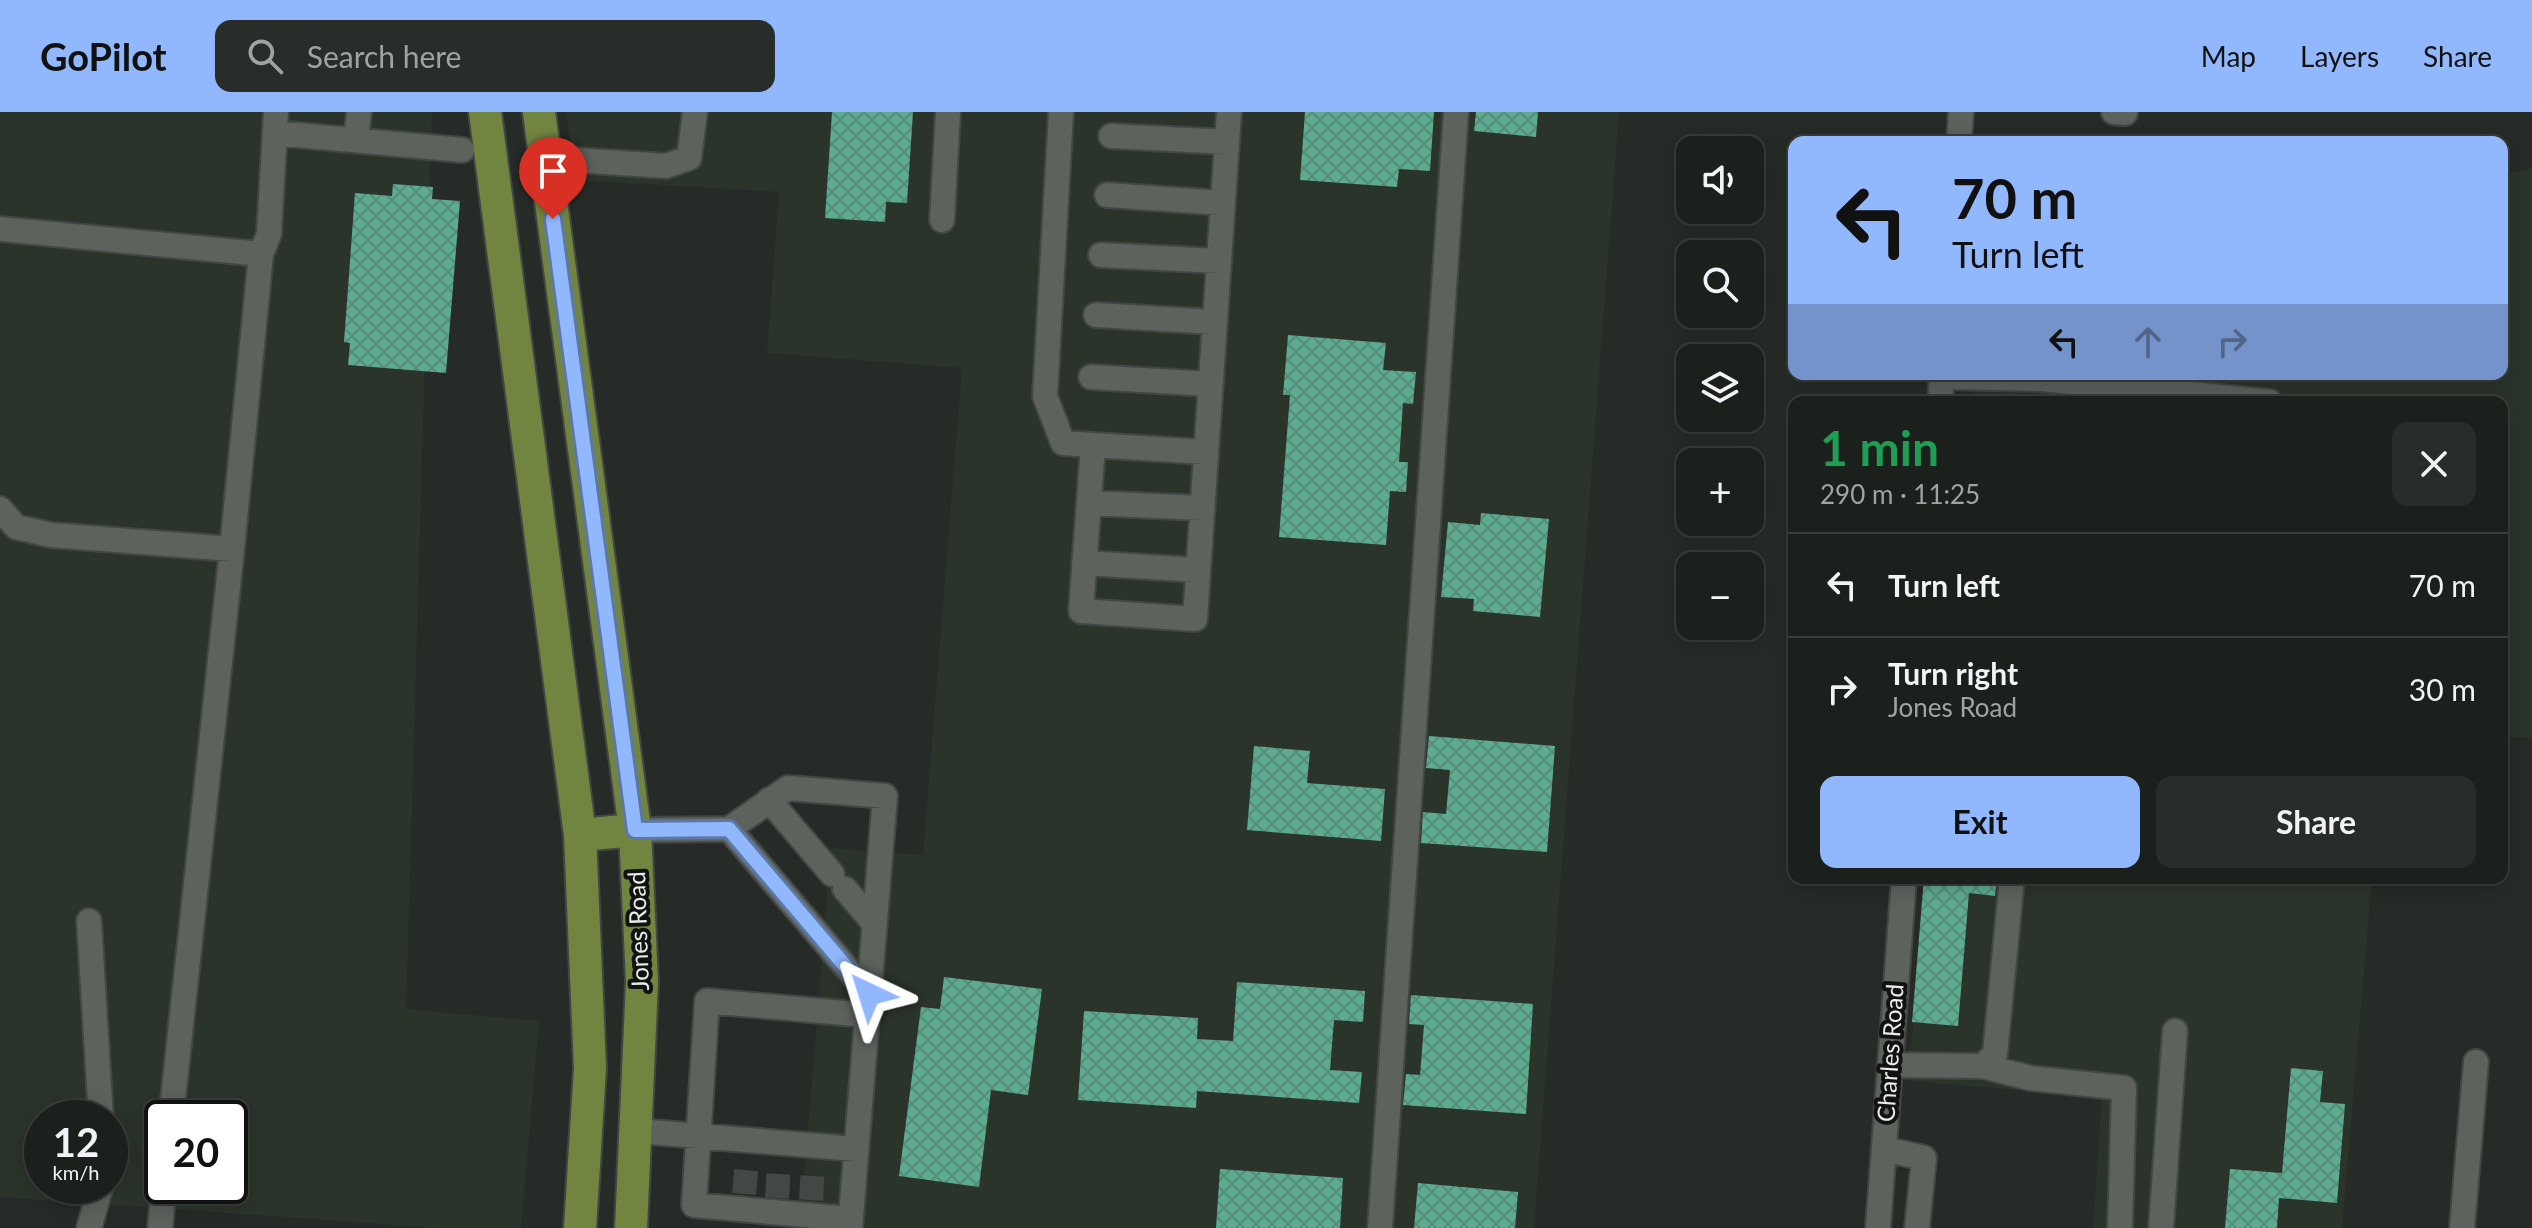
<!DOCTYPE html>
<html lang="en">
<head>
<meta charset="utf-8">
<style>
  body { margin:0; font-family:Lato,sans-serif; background:#292d2a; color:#f1f3f6; height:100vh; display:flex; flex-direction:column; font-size:30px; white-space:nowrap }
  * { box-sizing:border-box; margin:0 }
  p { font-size:26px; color:#a0a3a4 }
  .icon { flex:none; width:44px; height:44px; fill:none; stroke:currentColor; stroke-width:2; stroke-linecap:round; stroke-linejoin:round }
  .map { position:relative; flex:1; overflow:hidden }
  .sheet { position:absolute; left:1788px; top:284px; width:720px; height:488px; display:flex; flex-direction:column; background:#1c201d; border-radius:16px; box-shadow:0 4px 20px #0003,0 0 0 2px #3a3e3b }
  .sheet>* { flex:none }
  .top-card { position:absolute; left:1788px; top:24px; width:720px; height:244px; border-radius:16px; box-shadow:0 4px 20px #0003,0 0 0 2px #3a3e3b; background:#91b8fd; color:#111; overflow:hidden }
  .controls { position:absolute; left:1676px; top:24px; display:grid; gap:16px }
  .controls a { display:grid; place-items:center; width:88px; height:88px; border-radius:16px; background:#1c201d; box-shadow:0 4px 20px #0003,0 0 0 2px #3a3e3b; font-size:40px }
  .speed { position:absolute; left:24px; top:988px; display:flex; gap:16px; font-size:40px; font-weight:700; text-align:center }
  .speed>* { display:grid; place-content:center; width:104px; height:104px; border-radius:50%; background:#1c201d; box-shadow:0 4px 20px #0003,0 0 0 2px #3a3e3b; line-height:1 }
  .speed small { font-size:20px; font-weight:400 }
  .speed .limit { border:4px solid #111; border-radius:12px; background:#fff; color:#111 }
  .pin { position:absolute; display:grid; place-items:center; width:68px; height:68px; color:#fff; margin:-82px -34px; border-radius:50% 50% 50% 0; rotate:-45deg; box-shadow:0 0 8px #0007 }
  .pin .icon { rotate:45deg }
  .me { position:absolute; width:88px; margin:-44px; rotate:319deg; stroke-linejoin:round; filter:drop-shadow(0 0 6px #0008) }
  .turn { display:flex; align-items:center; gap:28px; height:168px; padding:0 32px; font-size:36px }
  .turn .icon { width:104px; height:104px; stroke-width:2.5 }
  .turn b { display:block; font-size:56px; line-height:68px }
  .lanes { display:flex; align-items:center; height:76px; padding:0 32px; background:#0003; justify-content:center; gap:40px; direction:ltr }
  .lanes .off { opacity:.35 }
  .round { display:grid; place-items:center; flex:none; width:84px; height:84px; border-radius:16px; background:#292d2a }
  .head { display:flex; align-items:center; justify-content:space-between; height:136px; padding:0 32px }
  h1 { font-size:48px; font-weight:700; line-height:60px; color:#1e9e55 }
  .primary-button { display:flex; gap:16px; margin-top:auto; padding:16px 32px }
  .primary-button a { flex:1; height:92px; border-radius:16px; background:#91b8fd; color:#111; font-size:32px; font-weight:700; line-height:92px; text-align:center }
  .primary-button a+a { background:#292d2a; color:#f1f3f6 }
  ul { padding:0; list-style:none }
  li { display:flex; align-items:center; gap:24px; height:104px; padding:0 32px; border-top:2px solid #3a3e3b }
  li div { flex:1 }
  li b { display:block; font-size:30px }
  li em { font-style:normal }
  header { display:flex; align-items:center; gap:48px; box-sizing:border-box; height:112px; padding:0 40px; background:#91b8fd; color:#111 }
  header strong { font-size:38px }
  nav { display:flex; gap:44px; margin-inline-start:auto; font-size:28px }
  .search { width:560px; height:72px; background:#292d2a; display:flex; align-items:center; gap:20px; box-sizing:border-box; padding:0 28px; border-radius:16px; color:#a0a3a4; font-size:30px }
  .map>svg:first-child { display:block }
  .built { fill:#2b342b; fill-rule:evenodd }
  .building { fill:url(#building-cross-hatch) }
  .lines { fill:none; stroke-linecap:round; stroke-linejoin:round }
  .minor-tunnel { stroke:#434844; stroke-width:24; stroke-dasharray:24 12; stroke-linecap:butt }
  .minor-casing { stroke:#434744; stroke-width:28 }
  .major-casing { stroke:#434744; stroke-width:36 }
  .minor { stroke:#5d625d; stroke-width:24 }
  .major { stroke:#718540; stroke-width:32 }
  .route-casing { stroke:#5e78a4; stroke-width:20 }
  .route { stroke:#91b8fd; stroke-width:14 }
  .labels { text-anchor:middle; stroke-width:8; stroke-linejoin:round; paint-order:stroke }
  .street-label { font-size:24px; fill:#e9ece9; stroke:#111311 }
</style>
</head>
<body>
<header>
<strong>GoPilot</strong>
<div class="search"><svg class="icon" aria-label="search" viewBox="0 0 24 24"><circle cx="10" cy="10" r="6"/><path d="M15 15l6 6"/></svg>Search here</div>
<nav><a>Map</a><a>Layers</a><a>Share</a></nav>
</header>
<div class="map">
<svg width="2532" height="1116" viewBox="0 0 2532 1116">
  <defs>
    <pattern id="building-cross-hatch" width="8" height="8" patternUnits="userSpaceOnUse" patternTransform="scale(2)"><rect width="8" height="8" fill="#5dab90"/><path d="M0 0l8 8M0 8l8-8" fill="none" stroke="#568d7a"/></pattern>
  </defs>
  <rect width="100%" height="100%" fill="#262b27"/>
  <!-- built -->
  <path class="built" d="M 0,0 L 432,0 L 406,897 L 539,909 L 521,1116 L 442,1116 L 0,1085 ZM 42,1006 L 110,1006 L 110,1074 L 42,1074 ZM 162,1006 L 230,1006 L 230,1074 L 162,1074 Z
    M 566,0 L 1619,0 L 1534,1116 L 800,1116 L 831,736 L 923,743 L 962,256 L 767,241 L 779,80 L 575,68 Z
    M 2532,57 L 2532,626 L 2502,624 L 2502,290 L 1973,290 L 1975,262 L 2502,262 L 2502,62 Z
    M 1924,766 L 2372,766 L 2342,1116 L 2093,1116 L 2102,985 L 1909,969 Z"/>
  <!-- building -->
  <path class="building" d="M 832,0 L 913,0 L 907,91 L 886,90 L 885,110 L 825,106 Z
    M 1305,0 L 1434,0 L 1430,59 L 1399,57 L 1397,75 L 1300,68 Z
    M 1476,0 L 1538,0 L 1536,25 L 1474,19 Z
    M 393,72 L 433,75 L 432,87 L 460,89 L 446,261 L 348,253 L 350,231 L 344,230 L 355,81 L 392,84 Z
    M 1288,223 L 1386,231 L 1383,258 L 1416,260 L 1413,292 L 1403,291 L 1399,350 L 1408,350 L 1406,380 L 1390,379 L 1386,433 L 1279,425 L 1290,283 L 1283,283 Z
    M 1481,401 L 1549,407 L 1540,505 L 1473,499 L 1474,487 L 1441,485 L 1448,410 L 1480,413 Z
    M 1429,624 L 1555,634 L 1547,740 L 1421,731 L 1423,700 L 1446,702 L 1450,658 L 1426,656 Z
    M 1254,634 L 1310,639 L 1307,671 L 1385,677 L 1381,729 L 1247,718 Z
    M 1924,766 L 1997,766 L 1995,784 L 1969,781 L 1958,914 L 1912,910 Z
    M 944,865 L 1042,877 L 1028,983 L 991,978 L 979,1075 L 899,1064 L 921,895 L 940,897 Z
    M 1237,870 L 1365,879 L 1363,910 L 1334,908 L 1330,958 L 1362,960 L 1359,991 L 1197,979 L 1196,996 L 1078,988 L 1084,899 L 1198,906 L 1197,927 L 1233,929 Z
    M 1411,883 L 1533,892 L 1526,1002 L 1403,993 L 1406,962 L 1420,963 L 1424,913 L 1409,912 Z
    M 2291,956 L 2323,959 L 2320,990 L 2345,992 L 2337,1091 L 2279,1086 L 2277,1116 L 2225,1116 L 2230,1057 L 2282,1061 Z
    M 1220,1057 L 1343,1066 L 1340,1116 L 1216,1116 Z
    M 1418,1071 L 1518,1080 L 1515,1116 L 1414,1116 Z"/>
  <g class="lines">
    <!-- minor-tunnel -->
    <path class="minor-tunnel" d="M 744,1082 L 747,1049
      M 777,1086 L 779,1050
      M 811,1088 L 813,1054"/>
    <!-- minor casing -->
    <g class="minor-casing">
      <path id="minor" d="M 1061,0 L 1045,284 L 1063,331 L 1093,333 L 1081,499 L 1195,507 L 1229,0
        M 2114,0 L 2125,1
        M 275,21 L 462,38
        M 1111,24 L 1227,30
        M 356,28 L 359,0
        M 1959,30 L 1961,0
        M 545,46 L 666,54 L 689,46 L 695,0
        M 1107,83 L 1223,91
        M 942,108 L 948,0
        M 0,117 L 261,142 L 269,122 L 276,0
        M 1101,143 L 1219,149
        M 1096,203 L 1214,210
        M 1091,265 L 1210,272
        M 1942,265 L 2042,267 L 2270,290
        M 1940,290 L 1942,262
        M 1093,333 L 1205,340
        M 1089,391 L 1202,396
        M 0,397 L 16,415 L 51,423 L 232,437 L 261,142
        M 1084,451 L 1198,458
        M 769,688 L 832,762
        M 729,717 L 788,676 L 885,684 L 869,882
        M 635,718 L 729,717 L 869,882 L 850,1116
        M 845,777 L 874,811
        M 89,809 L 101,1006
        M 1890,953 L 1983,954 L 1995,942 L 2012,766
        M 1983,954 L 2030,966 L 2124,976 L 2120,1116
        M 171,1006 L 232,437
        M 638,1019 L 856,1037
        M 1884,1037 L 1924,1046 L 1917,1116
        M 850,1107 L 694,1093 L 707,889 L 867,903
        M 89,1116 L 101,1074
        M 160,1116 L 164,1074
        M 1380,1116 L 1456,0
        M 1878,1116 L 1904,766
        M 2161,1116 L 2175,919
        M 2462,1116 L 2476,950"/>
    </g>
    <!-- major casing -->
    <g class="major-casing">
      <path id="major" d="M 485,0 L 580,723 L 590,956 L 580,1116
        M 539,0 L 635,718 L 642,870 L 631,1116
        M 580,723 L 635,718"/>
    </g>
    <!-- minor -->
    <use href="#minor" class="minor"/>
    <!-- major -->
    <use href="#major" class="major"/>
  </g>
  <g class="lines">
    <!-- route casing -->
    <g class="route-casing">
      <path id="route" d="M 553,107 L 635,718 L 729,717 L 869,882"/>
    </g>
    <!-- route -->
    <use href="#route" class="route"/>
  </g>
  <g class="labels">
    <!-- street labels -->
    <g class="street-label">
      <text transform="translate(639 819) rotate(-92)" y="8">Jones Road</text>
      <text transform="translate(1891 941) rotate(-86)" y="8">Charles Road</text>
    </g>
  </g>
</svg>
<div class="controls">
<a><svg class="icon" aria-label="sound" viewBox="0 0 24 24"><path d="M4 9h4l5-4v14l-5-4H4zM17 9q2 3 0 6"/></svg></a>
<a><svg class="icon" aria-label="search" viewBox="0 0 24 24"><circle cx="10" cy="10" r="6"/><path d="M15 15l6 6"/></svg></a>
<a><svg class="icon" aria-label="layers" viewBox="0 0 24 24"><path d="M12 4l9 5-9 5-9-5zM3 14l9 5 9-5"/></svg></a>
<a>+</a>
<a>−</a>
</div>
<div class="speed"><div>12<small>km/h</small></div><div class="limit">20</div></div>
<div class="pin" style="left:553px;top:107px;background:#d93025"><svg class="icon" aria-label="arrive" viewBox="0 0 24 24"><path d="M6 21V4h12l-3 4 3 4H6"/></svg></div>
<svg class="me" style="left:869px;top:882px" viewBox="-20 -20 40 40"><path d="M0-17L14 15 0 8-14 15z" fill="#91b8fd" stroke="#fff" stroke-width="4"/></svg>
<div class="top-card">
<div class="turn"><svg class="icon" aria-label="left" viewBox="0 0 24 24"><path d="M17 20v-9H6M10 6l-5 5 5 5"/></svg><div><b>70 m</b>Turn left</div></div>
<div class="lanes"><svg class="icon" aria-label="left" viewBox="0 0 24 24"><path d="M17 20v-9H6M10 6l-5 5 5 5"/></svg><svg class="icon off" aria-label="ahead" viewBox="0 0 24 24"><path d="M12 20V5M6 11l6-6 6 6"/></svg><svg class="icon off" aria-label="right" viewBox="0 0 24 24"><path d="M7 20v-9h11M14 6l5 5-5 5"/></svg></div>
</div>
<section class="sheet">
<div class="head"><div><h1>1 min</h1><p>290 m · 11:25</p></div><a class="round"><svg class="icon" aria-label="close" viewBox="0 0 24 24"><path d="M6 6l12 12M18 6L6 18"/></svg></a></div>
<ul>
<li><svg class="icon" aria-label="left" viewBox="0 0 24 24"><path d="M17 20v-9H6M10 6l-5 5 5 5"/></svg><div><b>Turn left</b></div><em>70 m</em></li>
<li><svg class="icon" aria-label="right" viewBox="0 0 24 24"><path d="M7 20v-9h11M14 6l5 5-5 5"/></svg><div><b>Turn right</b><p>Jones Road</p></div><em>30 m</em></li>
</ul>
<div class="primary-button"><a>Exit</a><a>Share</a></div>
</section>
</div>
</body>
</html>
